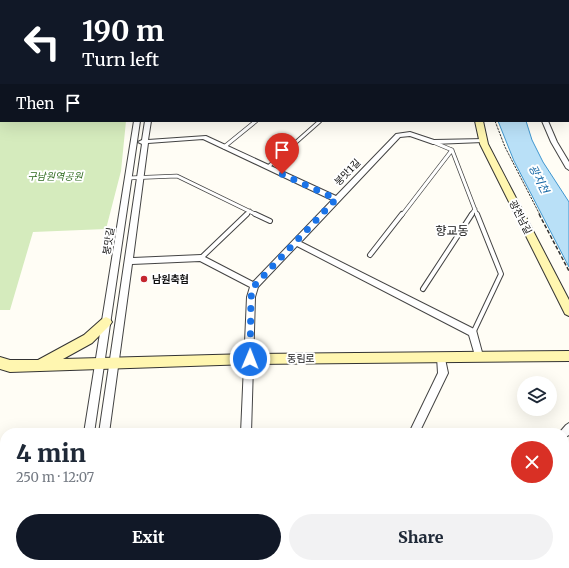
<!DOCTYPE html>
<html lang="en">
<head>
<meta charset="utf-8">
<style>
  body { margin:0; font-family:Merriweather,"Noto Sans KR",serif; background:#f2f2f3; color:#1f2937; height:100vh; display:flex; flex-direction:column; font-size:15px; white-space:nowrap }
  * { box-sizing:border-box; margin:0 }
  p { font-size:13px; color:#747a83 }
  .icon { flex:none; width:22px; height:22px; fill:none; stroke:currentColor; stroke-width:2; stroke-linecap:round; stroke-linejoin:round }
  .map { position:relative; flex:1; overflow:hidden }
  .drawer { position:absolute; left:0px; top:428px; width:569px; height:140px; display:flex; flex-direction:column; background:#fff; border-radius:16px 16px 0 0; box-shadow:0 4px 16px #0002 }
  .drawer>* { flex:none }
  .hud { position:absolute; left:0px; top:0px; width:569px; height:122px; box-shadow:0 4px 16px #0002; background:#111827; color:#fff; overflow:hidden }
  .fabs { position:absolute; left:517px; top:376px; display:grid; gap:8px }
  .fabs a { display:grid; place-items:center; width:40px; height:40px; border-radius:50%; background:#fff; box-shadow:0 4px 16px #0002; font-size:20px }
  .pin { position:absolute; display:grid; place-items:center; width:34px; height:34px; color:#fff; margin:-41px -17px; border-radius:50% 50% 50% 0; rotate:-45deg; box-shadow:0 0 4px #0007 }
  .pin .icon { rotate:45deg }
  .me { position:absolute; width:44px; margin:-22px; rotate:1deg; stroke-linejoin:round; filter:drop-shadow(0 0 3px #0008) }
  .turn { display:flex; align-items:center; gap:14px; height:84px; padding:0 16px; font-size:18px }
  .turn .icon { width:52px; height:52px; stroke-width:2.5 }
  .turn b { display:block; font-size:28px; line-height:34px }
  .then { display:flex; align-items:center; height:38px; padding:0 16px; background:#0003; gap:8px; font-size:15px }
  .round { display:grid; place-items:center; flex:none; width:42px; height:42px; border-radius:21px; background:#f2f2f3 }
  .overview { display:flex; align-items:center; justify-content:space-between; height:68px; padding:0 16px }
  h1 { font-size:24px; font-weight:800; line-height:30px }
  .button { display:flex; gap:8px; margin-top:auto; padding:8px 16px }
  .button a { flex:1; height:46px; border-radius:24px; background:#111827; color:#fff; font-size:16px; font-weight:800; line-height:46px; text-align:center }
  .button a+a { background:#f2f2f3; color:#1f2937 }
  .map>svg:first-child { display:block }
  .green { fill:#d5ebbd }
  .water { fill:#b9e0f7; stroke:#3f96cf }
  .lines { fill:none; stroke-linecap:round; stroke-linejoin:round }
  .lane-far3-casing { stroke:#444; stroke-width:3.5 }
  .lane-far2-casing { stroke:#444; stroke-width:4.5 }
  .lane-far1-casing { stroke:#444; stroke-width:6 }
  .lane-casing { stroke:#444; stroke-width:7 }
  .street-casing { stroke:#444; stroke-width:2 }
  .secondary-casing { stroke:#333; stroke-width:2 }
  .primary-casing { stroke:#222; stroke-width:15 }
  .path-far1 { stroke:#333; stroke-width:1; stroke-dasharray:2.5 1; stroke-linecap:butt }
  .path { stroke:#333; stroke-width:1.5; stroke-dasharray:4 2; stroke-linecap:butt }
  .lane-far3 { stroke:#fff; stroke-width:2.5 }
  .lane-far2 { stroke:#fff; stroke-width:3 }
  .lane-far1 { stroke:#fff; stroke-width:4 }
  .lane { stroke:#fff; stroke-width:5 }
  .street { fill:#fff; fill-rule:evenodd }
  .secondary { fill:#fff6b0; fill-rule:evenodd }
  .primary { stroke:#f9d66b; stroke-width:13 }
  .route { stroke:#1a73e8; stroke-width:7; stroke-dasharray:0 12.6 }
  .poi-dot { fill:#c4262e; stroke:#fff; stroke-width:1.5 }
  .labels { text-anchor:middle; stroke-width:4; stroke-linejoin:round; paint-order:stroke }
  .street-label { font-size:10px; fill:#111; stroke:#fff }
  .park-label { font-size:10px; font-style:italic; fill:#2f6b1f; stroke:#fff }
  .poi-label { font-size:10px; font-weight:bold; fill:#111; stroke:#fff; text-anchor:start }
  .water-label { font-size:11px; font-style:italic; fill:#1768a6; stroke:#fff }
  .quarter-label { font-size:12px; fill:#111; stroke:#fff }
</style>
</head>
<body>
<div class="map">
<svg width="569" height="568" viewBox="0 0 569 568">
  <rect width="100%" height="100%" fill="#fffdf5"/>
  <!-- green -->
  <path class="green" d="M 0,120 L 126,121 L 121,171 L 106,229 L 33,232 L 10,310 L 0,310 Z"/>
  <!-- water -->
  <path class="water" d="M 498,121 L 526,121 L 532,140 L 543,162 L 569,202 L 569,267 L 514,161 Z"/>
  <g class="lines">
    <!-- lane-far3 casing -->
    <g class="lane-far3-casing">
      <path id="lane-far3" d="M 568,57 L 569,59"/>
    </g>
    <!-- lane-far2 casing -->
    <g class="lane-far2-casing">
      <path id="lane-far2" d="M 433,142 L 452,150 L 477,215
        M 224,147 L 256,121
        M 268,167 L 320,121
        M 128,178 L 177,176 L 257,215
        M 246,215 L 250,211
        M 402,215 L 452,150
        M 471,215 L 475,209"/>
    </g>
    <!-- lane-far1 casing -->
    <g class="lane-far1-casing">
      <path id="lane-far1" d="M 255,214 L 270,221
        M 370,255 L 402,214
        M 201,258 L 247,214
        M 423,289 L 472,214
        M 473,333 L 501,274 L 477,214"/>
    </g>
    <!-- lane casing -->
    <g class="lane-casing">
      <path id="lane" d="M 43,568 L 56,563"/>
    </g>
    <!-- street casing -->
    <g class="street-casing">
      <path id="street" d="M 120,0 L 124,0 L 124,1 L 120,1 Z
        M 510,0 L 514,0 L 515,1 L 511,1 Z
        M 0,3 L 1,3 L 1,5 L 0,5 Z
        M 134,121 L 140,121 L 94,433 L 84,433 Z
        M 145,121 L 151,121 L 148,140 L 206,136 L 336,196 L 396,134 L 410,132 L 434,140 L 485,139 L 485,141 L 483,142 L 433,144 L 410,136 L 400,137 L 301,242 L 476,330 L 483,356 L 482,359 L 479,360 L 476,359 L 469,335 L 297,246 L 258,287 L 255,297 L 251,433 L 241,433 L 247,297 L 250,287 L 200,261 L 132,264 L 109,433 L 99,433 L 142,144 L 138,142 L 142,140 ZM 203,139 L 332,200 L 253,282 L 201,255 L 133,258 L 148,143 Z
        M 542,121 L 548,121 L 557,142 L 569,162 L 569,170 L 566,168 L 551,142 Z
        M 441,353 L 444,354 L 448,373 L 419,433 L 409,433 L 438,373 L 437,357 L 438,354 Z
        M 569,423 L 569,435 L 564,438 L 564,433 L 559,433 L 566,425 Z
        M 62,563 L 74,563 L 73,568 L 61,568 Z
        M 78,563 L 90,563 L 90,568 L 78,568 Z
        M 150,563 L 163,563 L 161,568 L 148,568 Z
        M 343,563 L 356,563 L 354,568 L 341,568 Z
        M 437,563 L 453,563 L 456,568 L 440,568 Z
        M 518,563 L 530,563 L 529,568 L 517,568 Z"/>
    </g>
    <!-- secondary casing -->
    <g class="secondary-casing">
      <path id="secondary" d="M 458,0 L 464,0 L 465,1 L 459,1 Z
        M 474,0 L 482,0 L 483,1 L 475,1 Z
        M 568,13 L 569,13 L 569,17 L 568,17 Z
        M 475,121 L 483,121 L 488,144 L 569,300 L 569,316 L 565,314 L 480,144 Z
        M 106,317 L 110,319 L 112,322 L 110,325 L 92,343 L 63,359 L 250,354 L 569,351 L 569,361 L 250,364 L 10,372 L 0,369 L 0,357 L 10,360 L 38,360 L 84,335 L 102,319 Z"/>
    </g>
    <!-- primary casing -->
    <g class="primary-casing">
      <path id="primary" d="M 29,1 L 30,0
        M 0,60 L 1,57"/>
    </g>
    <!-- path-far1 -->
    <path class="path-far1" d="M 495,121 L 505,147 L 540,215"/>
    <!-- path -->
    <path class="path" d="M 539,214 L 569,271"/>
    <!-- lane-far3 -->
    <use href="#lane-far3" class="lane-far3"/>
    <!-- lane-far2 -->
    <use href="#lane-far2" class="lane-far2"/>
    <!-- lane-far1 -->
    <use href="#lane-far1" class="lane-far1"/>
    <!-- lane -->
    <use href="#lane" class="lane"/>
    <!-- street -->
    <use href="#street" class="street"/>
    <!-- secondary -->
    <use href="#secondary" class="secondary"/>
    <!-- primary -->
    <use href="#primary" class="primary"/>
  </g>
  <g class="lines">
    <!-- route -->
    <path class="route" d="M 250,359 L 251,297 L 254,286 L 336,199 L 282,174"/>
  </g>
  <!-- markers -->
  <circle class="poi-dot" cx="144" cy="279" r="4"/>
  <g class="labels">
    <!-- street labels -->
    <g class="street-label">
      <text transform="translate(347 172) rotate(-46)" y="4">붕맛1길</text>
      <text transform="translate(521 217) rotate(63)" y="4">광천남길</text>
      <text transform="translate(108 241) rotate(-81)" y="4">붕맛길</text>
      <text x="301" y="362">동림로</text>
    </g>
    <!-- park labels -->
    <g class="park-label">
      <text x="55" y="180">구남원역공원</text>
    </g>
    <!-- poi labels -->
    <g class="poi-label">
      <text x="152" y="283">남원축협</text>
    </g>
    <!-- water labels -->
    <g class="water-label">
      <text transform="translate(539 179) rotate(63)" y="4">광치천</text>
    </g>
    <!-- quarter labels -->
    <g class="quarter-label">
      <text x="452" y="235">향교동</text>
    </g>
  </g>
</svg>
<div class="fabs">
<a><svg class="icon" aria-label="layers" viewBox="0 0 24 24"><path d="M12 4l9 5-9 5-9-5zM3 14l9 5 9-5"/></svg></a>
</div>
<div class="pin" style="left:282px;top:174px;background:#d93025"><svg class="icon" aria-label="arrive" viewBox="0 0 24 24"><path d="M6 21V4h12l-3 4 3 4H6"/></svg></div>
<svg class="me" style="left:250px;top:359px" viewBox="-20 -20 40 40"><circle r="17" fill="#1a73e8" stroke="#fff" stroke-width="3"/><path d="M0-11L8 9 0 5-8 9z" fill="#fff"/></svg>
<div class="hud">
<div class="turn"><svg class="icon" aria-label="left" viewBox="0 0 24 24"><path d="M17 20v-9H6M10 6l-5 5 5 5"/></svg><div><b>190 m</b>Turn left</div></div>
<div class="then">Then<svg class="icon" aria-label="arrive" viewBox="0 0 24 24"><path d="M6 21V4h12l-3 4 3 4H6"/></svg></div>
</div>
<section class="drawer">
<div class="overview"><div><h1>4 min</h1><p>250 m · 12:07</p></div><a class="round" style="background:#d93025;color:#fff"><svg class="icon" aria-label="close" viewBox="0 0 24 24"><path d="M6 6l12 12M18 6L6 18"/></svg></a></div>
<div class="button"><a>Exit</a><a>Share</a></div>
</section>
</div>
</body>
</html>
